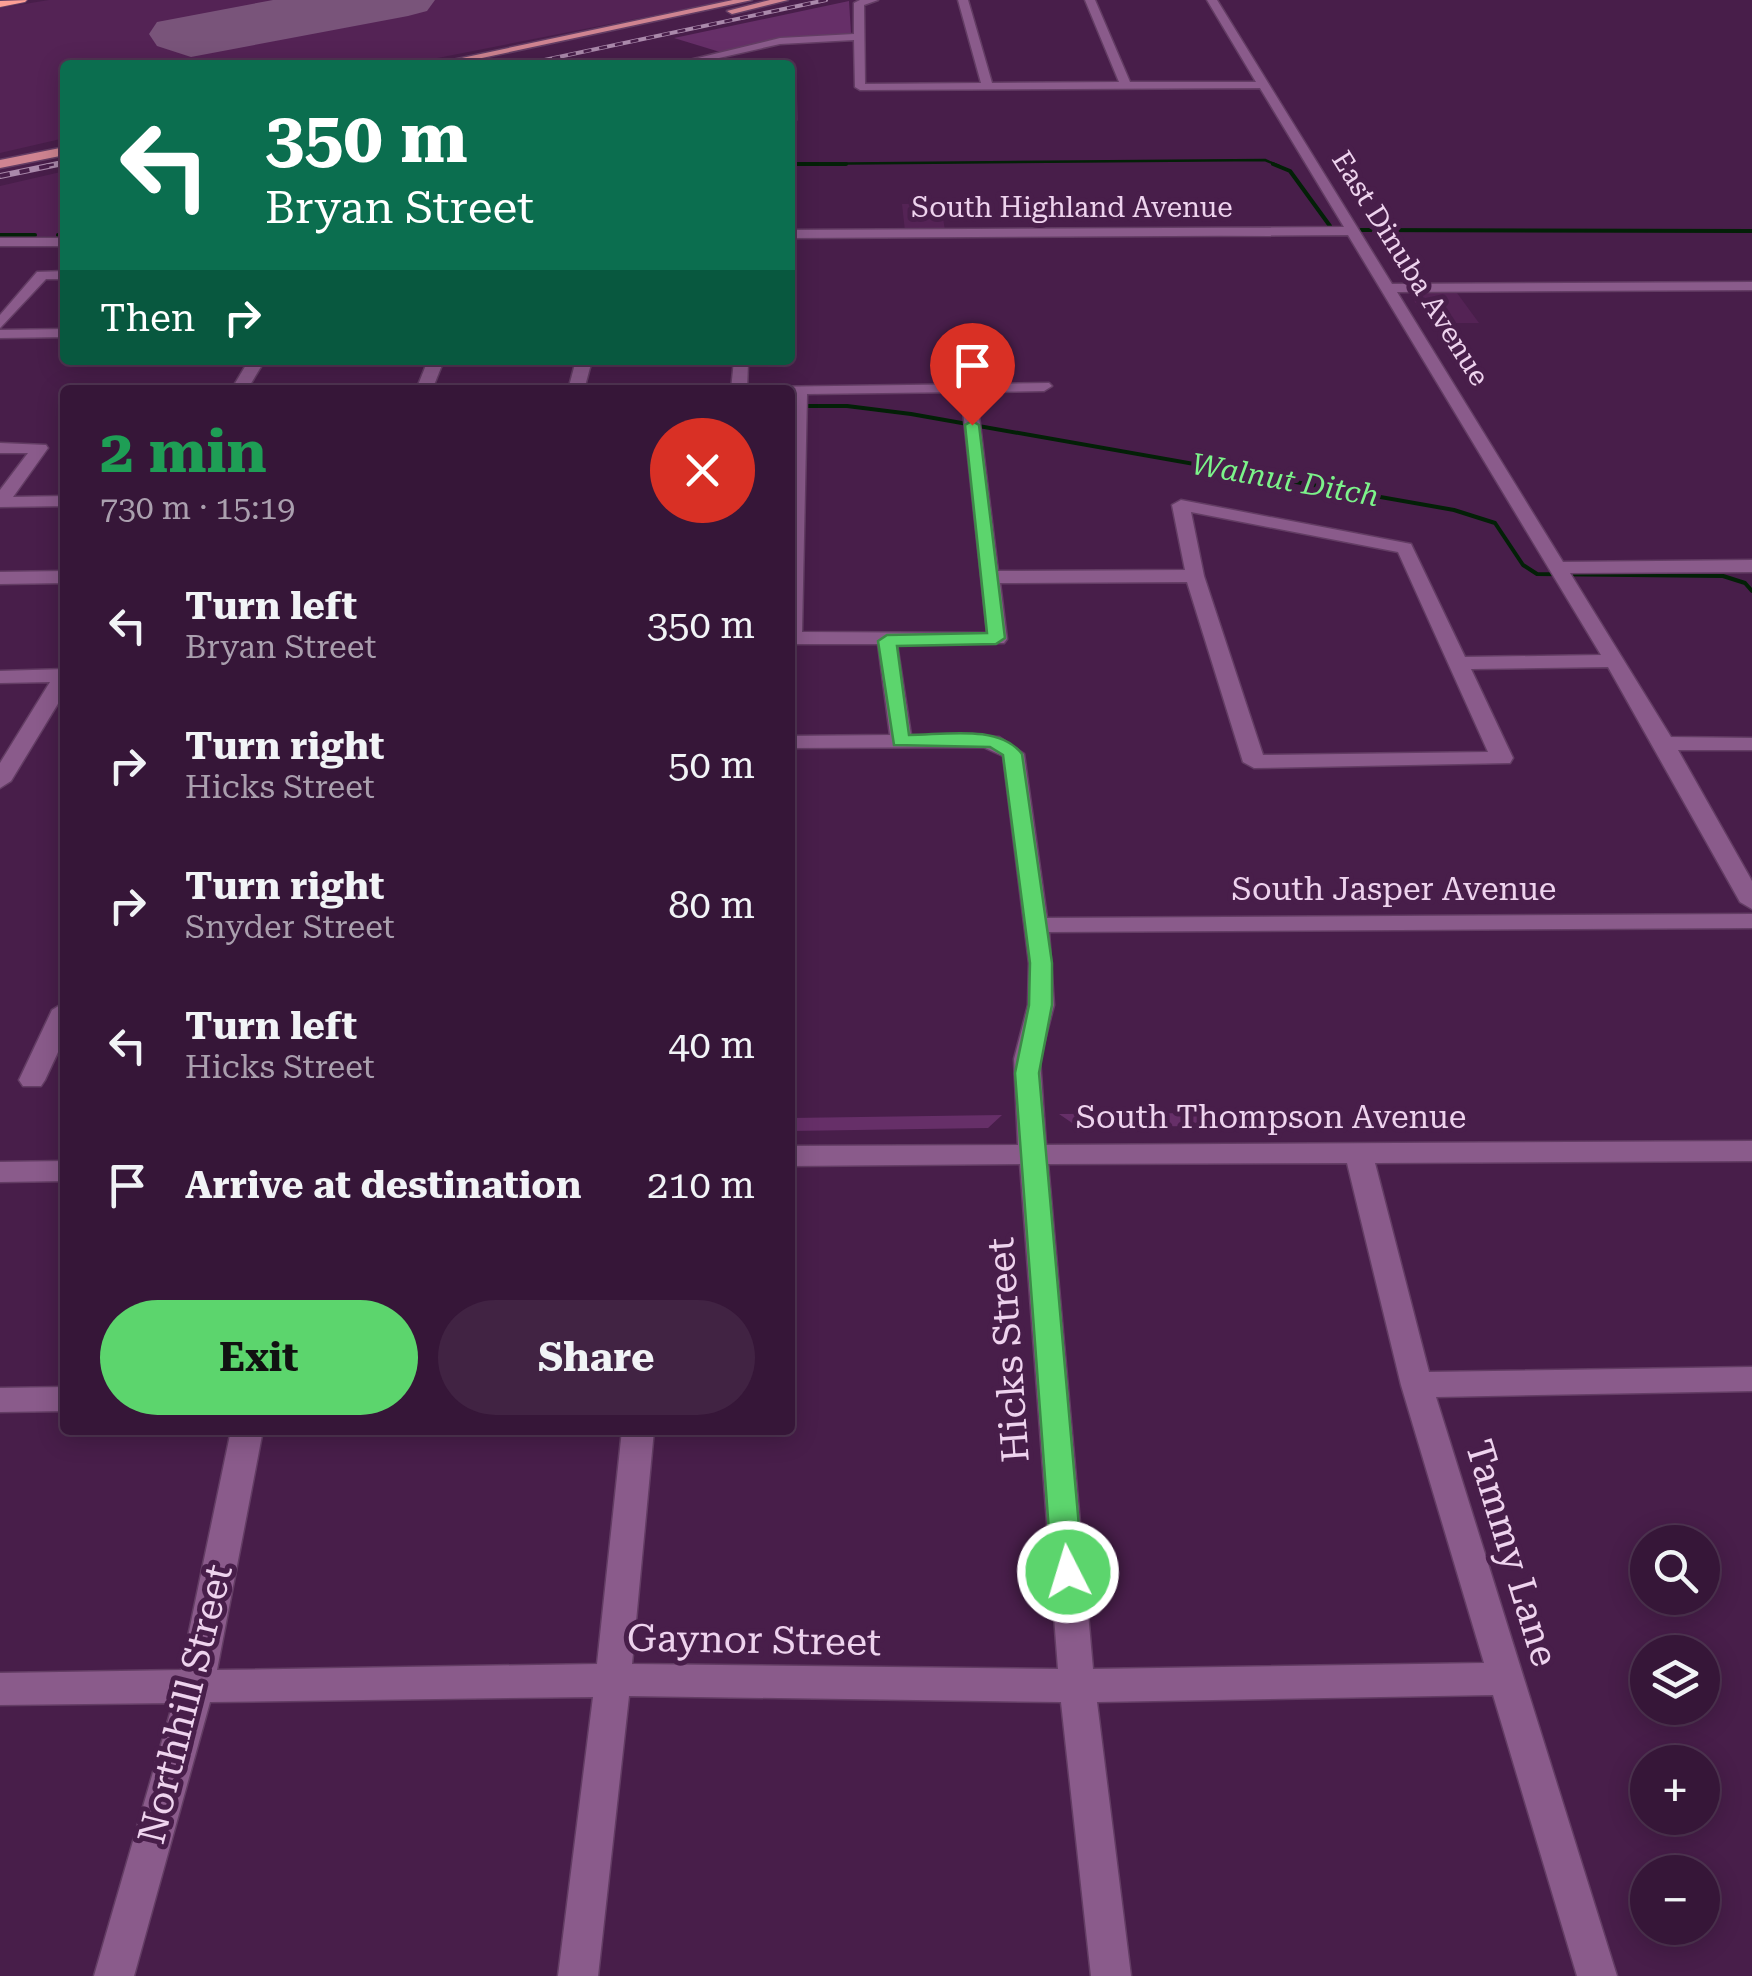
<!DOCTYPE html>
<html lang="en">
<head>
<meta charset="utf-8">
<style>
  body { margin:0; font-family:"Roboto Serif",serif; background:#412343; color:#f1f3f6; height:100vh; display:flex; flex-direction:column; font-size:38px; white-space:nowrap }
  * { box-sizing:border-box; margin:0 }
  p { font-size:32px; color:#aa9fae }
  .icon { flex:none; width:55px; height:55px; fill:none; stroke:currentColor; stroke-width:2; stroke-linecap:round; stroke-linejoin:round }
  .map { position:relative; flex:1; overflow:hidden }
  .drawer { position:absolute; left:60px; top:385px; width:735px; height:1050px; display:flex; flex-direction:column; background:#361638; border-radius:10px; box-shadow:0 5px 25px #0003,0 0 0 2px #503553 }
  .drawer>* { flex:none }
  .guide { position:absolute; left:60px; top:60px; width:735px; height:305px; border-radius:10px; box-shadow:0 5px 25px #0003,0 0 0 2px #503553; background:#0b6e4f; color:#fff; overflow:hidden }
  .buttons { position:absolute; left:1630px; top:1525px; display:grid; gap:20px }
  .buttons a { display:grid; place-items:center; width:90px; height:90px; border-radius:50%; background:#361638; box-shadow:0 5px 25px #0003,0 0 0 2px #503553; font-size:50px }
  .pin { position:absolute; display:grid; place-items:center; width:85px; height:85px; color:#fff; margin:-102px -42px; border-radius:50% 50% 50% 0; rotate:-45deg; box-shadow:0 0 10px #0007 }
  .pin .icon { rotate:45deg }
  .me { position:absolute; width:110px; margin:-55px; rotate:355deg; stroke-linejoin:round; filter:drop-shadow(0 0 8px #0008) }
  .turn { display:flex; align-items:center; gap:35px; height:210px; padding:0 40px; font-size:45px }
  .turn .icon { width:130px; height:130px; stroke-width:2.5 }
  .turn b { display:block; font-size:70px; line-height:85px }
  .then { display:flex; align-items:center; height:95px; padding:0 40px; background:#0003; gap:20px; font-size:38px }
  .round { display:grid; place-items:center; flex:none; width:105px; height:105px; border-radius:52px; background:#412343 }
  .headline { display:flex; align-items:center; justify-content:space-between; height:170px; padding:0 40px }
  h1 { font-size:60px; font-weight:700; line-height:75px; color:#1e9e55 }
  .cta { display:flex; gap:20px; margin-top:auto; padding:20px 40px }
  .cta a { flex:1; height:115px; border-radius:60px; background:#5cd56d; color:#111; font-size:40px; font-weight:700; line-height:115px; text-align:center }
  .cta a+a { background:#412343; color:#f1f3f6 }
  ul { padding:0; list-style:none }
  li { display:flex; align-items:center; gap:30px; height:140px; padding:0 40px }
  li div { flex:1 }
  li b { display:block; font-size:38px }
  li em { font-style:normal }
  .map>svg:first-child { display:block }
  .built { fill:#542355 }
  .green { fill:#662f68 }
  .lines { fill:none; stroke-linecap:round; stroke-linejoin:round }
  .stream-far1 { stroke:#032007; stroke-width:2.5 }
  .stream { stroke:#032007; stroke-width:4 }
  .runway { fill:#79547a; fill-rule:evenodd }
  .minor-casing { stroke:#633d64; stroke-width:3 }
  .major-casing { stroke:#633d64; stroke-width:3 }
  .highway-casing { stroke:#633d64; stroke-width:2 }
  .minor { fill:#8a5b8b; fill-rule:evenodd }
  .major { fill:#cf8491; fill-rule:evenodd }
  .highway { fill:#fd9f95; fill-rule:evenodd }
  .rail-far1-casing { stroke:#aa89ab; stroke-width:4 }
  .rail-casing { stroke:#aa89ab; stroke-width:6 }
  .rail-far1 { stroke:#481e4a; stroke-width:2.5; stroke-dasharray:8; stroke-linecap:butt }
  .rail { stroke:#481e4a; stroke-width:4; stroke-dasharray:10; stroke-linecap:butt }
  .route { fill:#5cd56d; stroke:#3c8a47; stroke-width:2.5 }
  .labels { text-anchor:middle; stroke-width:10; stroke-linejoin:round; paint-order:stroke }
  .far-street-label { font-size:28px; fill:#eed3ee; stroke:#481e4a }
  .far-water-label { font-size:30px; font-style:italic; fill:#7cf38a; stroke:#481e4a }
  .street-label { font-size:32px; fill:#eed3ee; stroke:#481e4a }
  .near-street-label { font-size:38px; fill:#eed3ee; stroke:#481e4a }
</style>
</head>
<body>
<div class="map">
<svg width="1752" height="1976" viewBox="0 0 1752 1976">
  <rect width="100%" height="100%" fill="#481e4a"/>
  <!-- built -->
  <path class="built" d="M 49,0 L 732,0 L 402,65 L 65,65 L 65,138 L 0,153 L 0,8 Z
    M 65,171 L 65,236 L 0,236 L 0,186 Z
    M 902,204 L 941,204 L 945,231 L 905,231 Z
    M 1409,293 L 1457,293 L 1479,323 L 1429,323 Z"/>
  <!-- green -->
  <path class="green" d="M 849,1 L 851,33 L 843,35 L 784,38 L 720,52 L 674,38 Z
    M 1203,1113 L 1206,1126 L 1078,1127 L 1059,1114 Z
    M 1002,1115 L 988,1128 L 790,1131 L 790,1118 Z"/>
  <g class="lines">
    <!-- stream-far1 -->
    <path class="stream-far1" d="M 790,164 L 1265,160 L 1279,166"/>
    <!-- stream -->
    <path class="stream" d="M 790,164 L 846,164
      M 1273,164 L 1290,171 L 1330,226
      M 1361,230 L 1752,231
      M 0,235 L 35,235
      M 58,235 L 65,235
      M 790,406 L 847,406 L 911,414 L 1454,510 L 1495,523 L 1523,565 L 1537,574 L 1723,576 L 1745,583 L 1752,591"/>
    <!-- runway -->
    <path class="runway" d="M 273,0 L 435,0 L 427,11 L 408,16 L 191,57 L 157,46 L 149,34 L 157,22 Z"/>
    <!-- minor casing -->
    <g class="minor-casing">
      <path id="minor" d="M 860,0 L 878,0 L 864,5 L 865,84 L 981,83 L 958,0 L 968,0 L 992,83 L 1119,82 L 1085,0 L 1095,0 L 1130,82 L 1256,82 L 1207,0 L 1217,0 L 1392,284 L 1752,282 L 1752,290 L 1397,292 L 1563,562 L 1752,560 L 1752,572 L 1570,573 L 1671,737 L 1752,738 L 1752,750 L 1678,750 L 1752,881 L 1752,909 L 1740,902 L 1608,667 L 1471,669 L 1513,758 L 1510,763 L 1254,768 L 1243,762 L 1187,582 L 1000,583 L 1007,639 L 1004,643 L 897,644 L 911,735 L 999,737 L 1024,754 L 1047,918 L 1752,914 L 1752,928 L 1049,932 L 1054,1005 L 1040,1059 L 1046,1145 L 1752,1141 L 1752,1161 L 1375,1163 L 1429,1372 L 1752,1367 L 1752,1391 L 1436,1397 L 1617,1976 L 1577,1976 L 1493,1695 L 1097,1702 L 1131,1976 L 1091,1976 L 1061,1702 L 629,1696 L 598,1976 L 558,1976 L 593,1697 L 210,1702 L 134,1976 L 94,1976 L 173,1703 L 0,1705 L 0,1673 L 181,1670 L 231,1430 L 263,1430 L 217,1670 L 597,1664 L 622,1430 L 654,1430 L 632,1664 L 1058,1669 L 1020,1164 L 790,1166 L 790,1146 L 1018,1145 L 1014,1059 L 1028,1005 L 1029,963 L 1003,756 L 983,747 L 790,748 L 790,736 L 890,735 L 878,644 L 790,644 L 791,394 L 790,390 L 753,390 L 755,387 L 1049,383 L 1052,386 L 1044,391 L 976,392 L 998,571 L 1185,570 L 1172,505 L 1181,500 L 1411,544 L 1465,657 L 1601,655 L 1348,235 L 790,238 L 790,230 L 1344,227 L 1260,88 L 860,90 L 855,87 L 854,40 L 780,44 L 688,65 L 669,65 L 780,38 L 854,34 L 854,3 ZM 961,392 L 987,633 L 802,632 L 807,394 ZM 1191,512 L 1398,552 L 1488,752 L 1263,755 L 1204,576 ZM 1347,1163 L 1401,1385 L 1484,1663 L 1093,1669 L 1048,1164 Z
        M 790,73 L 795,76 L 796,120 L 790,123 Z
        M 0,238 L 65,238 L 65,246 L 0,246 Z
        M 65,271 L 65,279 L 46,279 L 0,328 L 0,315 L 37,272 Z
        M 65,329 L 65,337 L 0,338 L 0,330 Z
        M 249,360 L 265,360 L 247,390 L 231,390 Z
        M 428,360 L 444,360 L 432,390 L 416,390 Z
        M 576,360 L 592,360 L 584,390 L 568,390 Z
        M 734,360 L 748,363 L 747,390 L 731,390 Z
        M 0,443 L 46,445 L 48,448 L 13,497 L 65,496 L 65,506 L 0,507 L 0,490 L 28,453 L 0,453 Z
        M 65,571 L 65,583 L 0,584 L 0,572 Z
        M 65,669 L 65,692 L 11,781 L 0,788 L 0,763 L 50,682 L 0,683 L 0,671 Z
        M 65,1002 L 65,1037 L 45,1080 L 41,1086 L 23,1086 L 19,1080 L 52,1010 Z
        M 65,1161 L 65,1181 L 0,1182 L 0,1162 Z
        M 65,1387 L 65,1411 L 0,1412 L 0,1388 Z"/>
    </g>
    <!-- major casing -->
    <g class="major-casing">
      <path id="major" d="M 733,0 L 752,0 L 449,65 L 429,65 Z
        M 770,0 L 788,0 L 732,14 L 727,11 Z
        M 65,147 L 65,155 L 0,168 L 0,160 Z"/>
    </g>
    <!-- highway casing -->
    <g class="highway-casing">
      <path id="highway" d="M 27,0 L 25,2 L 0,7 L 0,1 Z"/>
    </g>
    <!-- minor -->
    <use href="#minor" class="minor"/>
    <!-- major -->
    <use href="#major" class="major"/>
    <!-- highway -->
    <use href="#highway" class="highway"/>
    <!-- rail-far1 casing -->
    <g class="rail-far1-casing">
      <path id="rail-far1" d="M 521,65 L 826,0
        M 46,166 L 65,162"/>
    </g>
    <!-- rail casing -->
    <g class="rail-casing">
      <path id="rail" d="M 0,176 L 58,164"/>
    </g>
    <!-- rail-far1 -->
    <use href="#rail-far1" class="rail-far1"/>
    <!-- rail -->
    <use href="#rail" class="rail"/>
  </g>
  <!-- route -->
  <path class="route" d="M 972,421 L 979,425 L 1005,638 L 996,644 L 897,646 L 909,735 C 944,735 999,724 1022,754 L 1052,963 L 1052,1005 L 1039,1073 L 1083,1572 L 1079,1581 L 1068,1585 L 1057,1581 L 1052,1572 L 1015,1073 L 1029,1005 L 1030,963 L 1003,755 L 990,747 L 894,745 L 878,641 L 887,635 L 987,633 L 965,425 Z"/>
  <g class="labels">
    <!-- far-street labels -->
    <g class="far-street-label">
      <text x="1072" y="217">South Highland Avenue</text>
      <text transform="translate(1411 268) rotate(58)" y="10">East Dinuba Avenue</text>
    </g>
    <!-- far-water labels -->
    <g class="far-water-label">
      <text transform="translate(1285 480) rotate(10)" y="10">Walnut Ditch</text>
    </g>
    <!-- street labels -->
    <g class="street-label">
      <text x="1394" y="900">South Jasper Avenue</text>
      <text x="1271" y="1128">South Thompson Avenue</text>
    </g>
    <!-- near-street labels -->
    <g class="near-street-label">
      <text transform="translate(1008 1350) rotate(-94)" y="13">Hicks Street</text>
      <text transform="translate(1512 1553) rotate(73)" y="13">Tammy Lane</text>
      <text transform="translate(754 1640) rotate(1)" y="13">Gaynor Street</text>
      <text transform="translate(185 1704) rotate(-76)" y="13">Northhill Street</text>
    </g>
  </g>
</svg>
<div class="buttons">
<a><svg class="icon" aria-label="search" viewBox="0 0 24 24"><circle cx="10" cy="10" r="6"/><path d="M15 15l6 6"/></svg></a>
<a><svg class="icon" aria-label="layers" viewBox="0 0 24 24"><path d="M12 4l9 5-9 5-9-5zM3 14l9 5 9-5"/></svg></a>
<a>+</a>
<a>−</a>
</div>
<div class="pin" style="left:972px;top:425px;background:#d93025"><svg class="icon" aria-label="arrive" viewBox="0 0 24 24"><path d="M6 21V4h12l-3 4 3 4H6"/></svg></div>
<svg class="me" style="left:1068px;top:1572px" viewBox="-20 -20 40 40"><circle r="17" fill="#5cd56d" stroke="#fff" stroke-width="3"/><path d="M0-11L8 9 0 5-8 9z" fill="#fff"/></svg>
<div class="guide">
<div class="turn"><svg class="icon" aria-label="left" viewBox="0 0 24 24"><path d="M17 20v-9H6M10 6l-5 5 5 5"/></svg><div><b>350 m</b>Bryan Street</div></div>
<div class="then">Then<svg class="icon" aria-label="right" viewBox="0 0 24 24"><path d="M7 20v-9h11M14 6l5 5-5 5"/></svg></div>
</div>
<section class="drawer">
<div class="headline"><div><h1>2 min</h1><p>730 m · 15:19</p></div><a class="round" style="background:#d93025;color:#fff"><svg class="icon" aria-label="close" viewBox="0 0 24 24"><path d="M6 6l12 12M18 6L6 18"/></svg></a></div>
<ul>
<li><svg class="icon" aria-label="left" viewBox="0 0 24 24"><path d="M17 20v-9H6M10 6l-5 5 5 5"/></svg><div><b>Turn left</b><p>Bryan Street</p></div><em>350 m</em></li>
<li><svg class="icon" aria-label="right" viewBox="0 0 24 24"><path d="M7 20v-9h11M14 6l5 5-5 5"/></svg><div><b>Turn right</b><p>Hicks Street</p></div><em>50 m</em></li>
<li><svg class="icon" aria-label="right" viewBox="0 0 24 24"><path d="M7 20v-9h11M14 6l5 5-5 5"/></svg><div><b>Turn right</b><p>Snyder Street</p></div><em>80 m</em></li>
<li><svg class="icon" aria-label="left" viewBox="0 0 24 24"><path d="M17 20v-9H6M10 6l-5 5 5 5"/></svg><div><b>Turn left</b><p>Hicks Street</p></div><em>40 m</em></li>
<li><svg class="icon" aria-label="arrive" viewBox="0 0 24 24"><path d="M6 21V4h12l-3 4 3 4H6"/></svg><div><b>Arrive at destination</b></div><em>210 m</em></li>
</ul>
<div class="cta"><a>Exit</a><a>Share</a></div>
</section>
</div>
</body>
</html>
